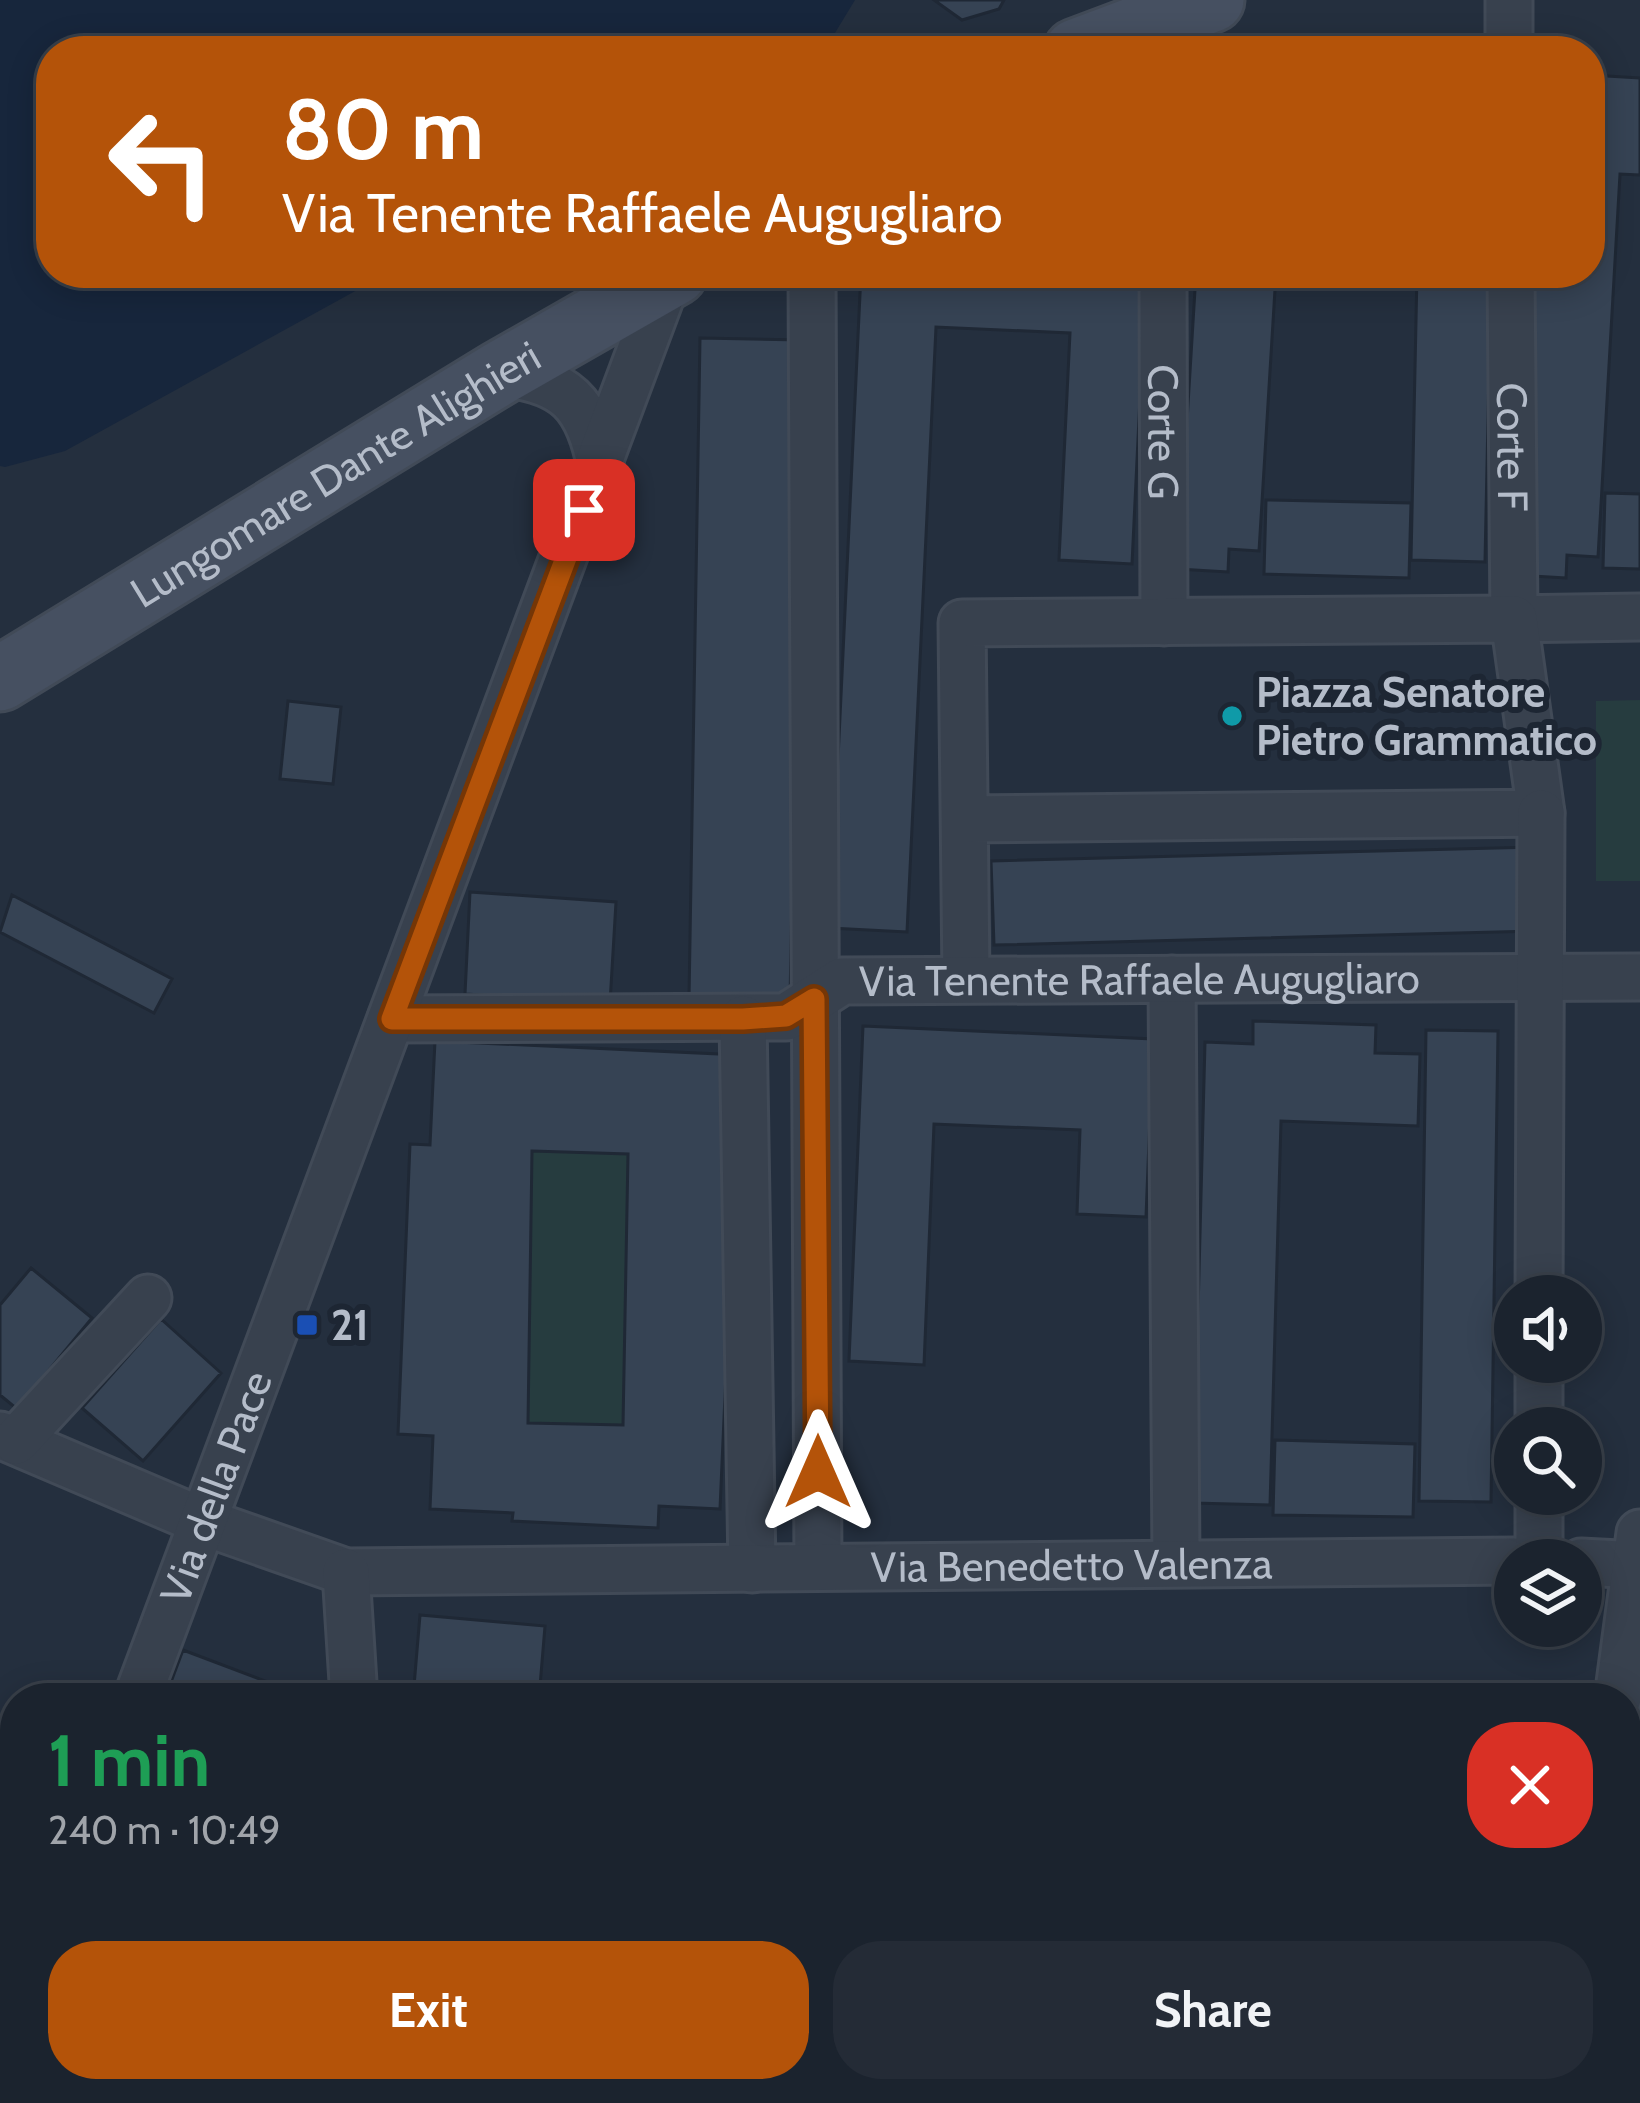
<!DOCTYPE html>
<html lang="en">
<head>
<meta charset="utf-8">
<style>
  body { margin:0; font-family:Cabin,sans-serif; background:#242b36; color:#f1f3f6; height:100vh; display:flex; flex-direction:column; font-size:45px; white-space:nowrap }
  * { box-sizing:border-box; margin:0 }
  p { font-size:39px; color:#a0a4aa }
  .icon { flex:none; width:66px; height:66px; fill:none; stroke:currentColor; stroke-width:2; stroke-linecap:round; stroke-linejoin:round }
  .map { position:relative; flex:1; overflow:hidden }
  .drawer { position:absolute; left:0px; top:1683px; width:1641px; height:420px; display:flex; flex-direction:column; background:#1b232e; border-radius:48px 48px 0 0; box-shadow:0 6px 30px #0003,0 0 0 3px #39404a }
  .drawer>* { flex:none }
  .banner { position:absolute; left:36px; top:36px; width:1569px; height:252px; border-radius:48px; box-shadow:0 6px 30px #0003,0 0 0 3px #39404a; background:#b45309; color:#fff; overflow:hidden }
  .buttons { position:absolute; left:1494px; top:1275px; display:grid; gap:24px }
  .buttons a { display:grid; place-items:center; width:108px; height:108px; border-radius:50%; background:#1b232e; box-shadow:0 6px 30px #0003,0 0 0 3px #39404a; font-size:60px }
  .pin { position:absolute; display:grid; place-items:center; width:102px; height:102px; color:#fff; margin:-51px; border-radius:24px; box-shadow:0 6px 18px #0006 }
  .me { position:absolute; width:132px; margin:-66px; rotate:0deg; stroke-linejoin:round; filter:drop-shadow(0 0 9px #0008) }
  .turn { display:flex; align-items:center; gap:42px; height:252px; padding:0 48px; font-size:54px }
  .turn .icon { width:156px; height:156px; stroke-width:2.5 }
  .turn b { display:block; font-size:84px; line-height:102px }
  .round { display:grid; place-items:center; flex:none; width:126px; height:126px; border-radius:48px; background:#242b36 }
  .summary { display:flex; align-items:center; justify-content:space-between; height:204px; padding:0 48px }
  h1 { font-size:72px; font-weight:700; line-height:90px; color:#1e9e55 }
  .button { display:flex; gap:24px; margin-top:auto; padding:24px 48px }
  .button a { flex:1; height:138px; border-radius:48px; background:#b45309; color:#fff; font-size:48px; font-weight:700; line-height:138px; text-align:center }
  .button a+a { background:#242b36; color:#f1f3f6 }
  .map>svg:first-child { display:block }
  .green { fill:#263c3f }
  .water { fill:#17263c }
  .building { fill:#364354; stroke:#1f2835; stroke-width:3; fill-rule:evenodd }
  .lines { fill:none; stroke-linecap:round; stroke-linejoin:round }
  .street-casing { stroke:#414a57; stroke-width:51 }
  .secondary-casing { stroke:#414a57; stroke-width:69 }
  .street { stroke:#38414e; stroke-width:45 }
  .secondary { stroke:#465061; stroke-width:63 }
  .route-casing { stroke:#753606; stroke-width:30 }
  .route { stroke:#b45309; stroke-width:21 }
  .culture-dot { fill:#0f9aa8; stroke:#1d2633; stroke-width:4.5 }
  .transit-dot { fill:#1a4fb4; stroke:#1d2633; stroke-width:4.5 }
  .labels { text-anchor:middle; stroke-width:12; stroke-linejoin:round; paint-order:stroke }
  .street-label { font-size:42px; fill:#b4bcc9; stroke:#1d2633 }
  .poi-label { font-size:42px; font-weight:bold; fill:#b4bcc9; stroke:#1d2633; text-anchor:start }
</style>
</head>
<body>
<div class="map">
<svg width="1640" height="2103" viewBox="0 0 1640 2103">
  <rect width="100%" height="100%" fill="#242f3e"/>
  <!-- green -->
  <path class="green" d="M 1640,700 L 1640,881 L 1596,881 L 1596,701 Z
    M 532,1151 L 628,1154 L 623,1425 L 528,1423 Z"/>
  <!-- water -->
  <path class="water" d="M 0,0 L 855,0 L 824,51 L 51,51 L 51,273 L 388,273 L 65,451 L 5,467 L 0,466 Z"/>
  <!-- building -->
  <path class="building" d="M 934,0 L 1004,0 L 999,9 L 962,20 Z
    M 1590,75 L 1640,78 L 1640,175 L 1620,174 L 1598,557 L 1567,555 L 1566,578 L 1517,575 L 1535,273 L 1590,273 Z
    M 861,273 L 1146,273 L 1132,564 L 1059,560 L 1070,333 L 936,327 L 907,932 L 830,928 Z
    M 1196,273 L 1276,273 L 1259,551 L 1229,549 L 1228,572 L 1178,569 Z
    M 1417,273 L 1491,273 L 1485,562 L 1411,560 Z
    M 700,338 L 802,340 L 790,1002 L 689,1000 Z
    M 1605,493 L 1640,494 L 1640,569 L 1603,568 Z
    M 1266,500 L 1411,503 L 1409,578 L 1264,574 Z
    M 288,701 L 341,707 L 333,784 L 280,779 Z
    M 1533,847 L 1535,931 L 994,945 L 991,861 Z
    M 470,892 L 616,902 L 610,1003 L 465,994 Z
    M 12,895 L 172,979 L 154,1013 L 0,932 Z
    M 1253,1021 L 1376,1025 L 1375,1053 L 1420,1054 L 1418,1126 L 1281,1121 L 1270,1505 L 1193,1503 L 1205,1042 L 1253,1044 Z
    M 863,1026 L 1153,1039 L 1146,1217 L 1077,1214 L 1080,1130 L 934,1124 L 924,1365 L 849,1361 Z
    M 1426,1030 L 1498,1031 L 1491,1502 L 1419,1501 Z
    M 435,1041 L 740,1055 L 720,1509 L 659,1506 L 658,1528 L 512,1521 L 513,1513 L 430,1509 L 433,1436 L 398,1434 L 410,1144 L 430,1145 ZM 532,1151 L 628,1154 L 623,1425 L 528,1423 Z
    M 31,1268 L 92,1318 L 17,1409 L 0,1395 L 0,1305 Z
    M 161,1319 L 221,1373 L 143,1461 L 82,1408 Z
    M 1275,1440 L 1415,1444 L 1413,1517 L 1273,1515 Z
    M 420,1615 L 545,1626 L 539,1698 L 413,1698 Z
    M 183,1650 L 310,1698 L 165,1698 Z"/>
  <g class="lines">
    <!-- street casing -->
    <g class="street-casing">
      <g id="street">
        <path d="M 1509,0 L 1509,51"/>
        <path d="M 812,273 L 818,1567"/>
        <path id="s1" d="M 1163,273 L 1164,622"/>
        <path id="s2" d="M 1511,273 L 1514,619 L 1640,617"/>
        <path d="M 500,373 C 566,380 589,403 601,468"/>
        <path d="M 965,819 L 1541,813 L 1514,619 L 962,623 L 966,979"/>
        <path d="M 1172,979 L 1176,1563"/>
        <path id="s3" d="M 391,1019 L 786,1017 L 842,981 L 1640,977"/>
        <path d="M 743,1019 L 752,1569"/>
        <path d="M 1539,1296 L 1541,813"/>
        <path d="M 1539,1362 L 1539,1428"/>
        <path id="s4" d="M 0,1435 L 204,1522 L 346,1572 L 1515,1561"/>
        <path d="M 16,1441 L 148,1298"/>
        <path d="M 1539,1494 L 1539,1560"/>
        <path d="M 1581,1562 L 1640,1565"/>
        <path d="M 346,1572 L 354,1698"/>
        <path id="s5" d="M 137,1698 L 668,277"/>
        <path d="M 1618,1698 L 1640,1533"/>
        <path d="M 1626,1927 L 1640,1924"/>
        <path d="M 0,2063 L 15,2023"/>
        <path d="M 28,2088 L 65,2103"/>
        <path d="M 378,2088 L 379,2103"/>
        <path d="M 970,2103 L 1007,2088"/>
      </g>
    </g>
    <!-- secondary casing -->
    <g class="secondary-casing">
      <g id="secondary">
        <path d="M 1076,51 L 1212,0"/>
        <path id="s6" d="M 0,679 L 500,373 L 675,273"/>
      </g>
    </g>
    <!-- street -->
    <use href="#street" class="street"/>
    <!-- secondary -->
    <use href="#secondary" class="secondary"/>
  </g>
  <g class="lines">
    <!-- route casing -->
    <g class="route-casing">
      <path id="route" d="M 584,510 L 392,1019 L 743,1019 L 786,1016 L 814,999 L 818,1472"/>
    </g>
    <!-- route -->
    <use href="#route" class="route"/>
  </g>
  <!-- markers -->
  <circle class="culture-dot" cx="1232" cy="716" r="12"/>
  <rect class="transit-dot" x="295" y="1313" width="24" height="24" rx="6"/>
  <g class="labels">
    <!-- street labels -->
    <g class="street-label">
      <text dy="15" stroke="none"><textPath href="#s1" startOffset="159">Corte G</textPath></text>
      <text dy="15" stroke="none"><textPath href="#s2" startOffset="174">Corte F</textPath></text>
      <text dy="15" stroke="none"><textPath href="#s6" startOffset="393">Lungomare Dante Alighieri</textPath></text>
      <text dy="15" stroke="none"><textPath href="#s3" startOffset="759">Via Tenente Raffaele Augugliaro</textPath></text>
      <text dy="15" stroke="none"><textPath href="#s5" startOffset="225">Via della Pace</textPath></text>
      <text dy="15" stroke="none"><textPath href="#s4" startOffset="1098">Via Benedetto Valenza</textPath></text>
    </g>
    <!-- poi labels -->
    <g class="poi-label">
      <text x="1256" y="707">Piazza Senatore<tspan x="1256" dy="48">Pietro Grammatico</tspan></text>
      <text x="331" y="1340">21</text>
    </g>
  </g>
</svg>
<div class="buttons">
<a><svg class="icon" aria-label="sound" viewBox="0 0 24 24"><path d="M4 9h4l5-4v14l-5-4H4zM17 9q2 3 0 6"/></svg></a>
<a><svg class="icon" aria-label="search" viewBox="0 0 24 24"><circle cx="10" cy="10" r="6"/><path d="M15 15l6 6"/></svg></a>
<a><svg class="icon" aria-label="layers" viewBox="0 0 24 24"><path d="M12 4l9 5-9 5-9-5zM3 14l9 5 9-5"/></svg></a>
</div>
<div class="pin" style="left:584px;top:510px;background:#d93025"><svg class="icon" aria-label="arrive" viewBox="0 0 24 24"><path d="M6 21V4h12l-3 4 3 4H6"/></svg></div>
<svg class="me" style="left:818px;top:1472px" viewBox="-20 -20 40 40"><path d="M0-17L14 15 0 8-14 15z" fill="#b45309" stroke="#fff" stroke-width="4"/></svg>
<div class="banner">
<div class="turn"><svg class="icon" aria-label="left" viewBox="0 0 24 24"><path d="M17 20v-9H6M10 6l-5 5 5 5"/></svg><div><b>80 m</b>Via Tenente Raffaele Augugliaro</div></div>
</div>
<section class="drawer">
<div class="summary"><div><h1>1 min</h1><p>240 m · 10:49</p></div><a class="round" style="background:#d93025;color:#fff"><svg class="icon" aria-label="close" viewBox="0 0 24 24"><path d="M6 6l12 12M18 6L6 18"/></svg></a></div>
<div class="button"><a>Exit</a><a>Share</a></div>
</section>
</div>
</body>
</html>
